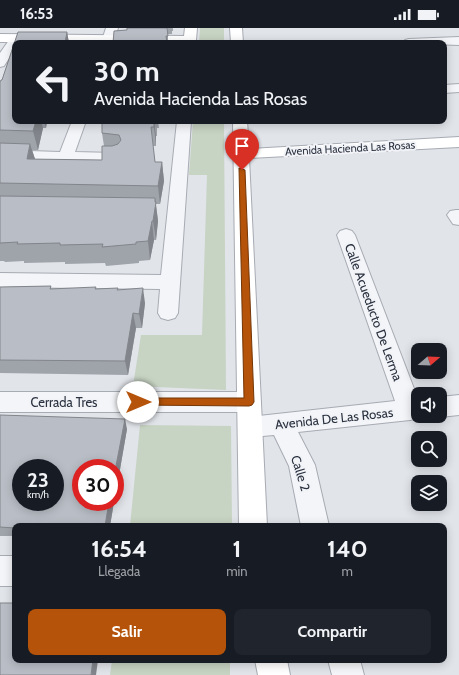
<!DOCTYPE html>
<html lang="es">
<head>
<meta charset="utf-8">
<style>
  body { margin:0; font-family:Cabin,sans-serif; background:#20242c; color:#f1f3f6; height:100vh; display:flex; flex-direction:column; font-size:15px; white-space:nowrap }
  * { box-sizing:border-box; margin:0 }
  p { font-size:13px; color:#9ea1a6 }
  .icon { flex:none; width:22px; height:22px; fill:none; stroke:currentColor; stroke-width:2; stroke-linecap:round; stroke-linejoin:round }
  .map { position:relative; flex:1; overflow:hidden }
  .side { position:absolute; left:12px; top:495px; width:435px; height:140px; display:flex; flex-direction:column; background:#171b24; border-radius:8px; box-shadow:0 2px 10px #0003 }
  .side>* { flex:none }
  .hud { position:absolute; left:12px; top:12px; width:435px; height:84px; border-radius:8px; box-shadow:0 2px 10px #0003; background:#171b24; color:#f1f3f6; overflow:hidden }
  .needle { width:26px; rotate:71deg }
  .fabs { position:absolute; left:411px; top:315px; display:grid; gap:8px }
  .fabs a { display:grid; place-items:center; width:36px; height:36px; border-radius:8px; background:#171b24; box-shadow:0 2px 10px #0003; font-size:20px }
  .speed { position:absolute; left:12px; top:431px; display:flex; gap:8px; font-size:20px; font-weight:700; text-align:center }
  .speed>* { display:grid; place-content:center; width:52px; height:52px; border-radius:50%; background:#171b24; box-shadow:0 2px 10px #0003; line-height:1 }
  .speed small { font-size:10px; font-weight:400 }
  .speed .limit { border:6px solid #d22; background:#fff; color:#111 }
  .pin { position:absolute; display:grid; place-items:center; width:34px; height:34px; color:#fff; margin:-41px -17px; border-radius:50% 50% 50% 0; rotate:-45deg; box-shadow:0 0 4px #0007 }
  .pin .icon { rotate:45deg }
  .me { position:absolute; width:44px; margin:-22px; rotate:90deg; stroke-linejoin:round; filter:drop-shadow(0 0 3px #0008) }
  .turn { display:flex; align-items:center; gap:14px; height:84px; padding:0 16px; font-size:18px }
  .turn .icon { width:52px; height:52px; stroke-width:2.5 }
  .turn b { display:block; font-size:28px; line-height:34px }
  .eta { display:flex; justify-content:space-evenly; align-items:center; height:68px; text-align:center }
  .eta b { font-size:24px; font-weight:800; line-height:28px }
  .button { display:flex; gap:8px; margin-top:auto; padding:8px 16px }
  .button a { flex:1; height:46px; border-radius:8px; background:#b45309; color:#fff; font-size:16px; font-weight:800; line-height:46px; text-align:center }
  .button a+a { background:#20242c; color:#f1f3f6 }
  .status { display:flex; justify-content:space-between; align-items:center; height:28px; padding:0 20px; background:#171b24; direction:ltr }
  .status svg { height:11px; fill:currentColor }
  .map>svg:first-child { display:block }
  .green { fill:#c7d3c3 }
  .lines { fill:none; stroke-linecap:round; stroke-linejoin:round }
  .street-casing { stroke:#a7abb3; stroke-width:2 }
  .secondary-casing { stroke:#a7abb3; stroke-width:2 }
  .street { fill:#f4f5f8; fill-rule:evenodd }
  .secondary { fill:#fff; fill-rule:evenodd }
  .wall { fill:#9fa3aa }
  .shaded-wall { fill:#82858b }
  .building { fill:#b9bec6; stroke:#82858b; fill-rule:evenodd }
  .route { fill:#b45309; stroke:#753606 }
  .labels { text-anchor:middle; stroke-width:4; stroke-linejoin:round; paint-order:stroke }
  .far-street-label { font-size:11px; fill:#2b3240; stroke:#f1f3f7 }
  .street-label { font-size:13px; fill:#2b3240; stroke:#f1f3f7 }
</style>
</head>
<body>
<div class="status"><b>16:53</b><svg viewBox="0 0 49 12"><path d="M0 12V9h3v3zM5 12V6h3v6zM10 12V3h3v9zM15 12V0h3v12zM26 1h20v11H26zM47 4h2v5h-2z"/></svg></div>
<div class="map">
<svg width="459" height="647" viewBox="0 0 459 647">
  <rect width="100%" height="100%" fill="#e1e4e9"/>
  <!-- green -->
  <path class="green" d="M 200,0 L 224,0 L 224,15 L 199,15 Z
    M 193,93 L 224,93 L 226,362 L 133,358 L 141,307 L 202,307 L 207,147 L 189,147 Z
    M 140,397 L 231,398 L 232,498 L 130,498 Z
    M 112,632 L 230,632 L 230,647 L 110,647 Z"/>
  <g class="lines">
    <!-- street casing -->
    <g class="street-casing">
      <path id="street" d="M 106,0 L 118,0 L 113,15 L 101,15 Z
        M 16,6 L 20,8 L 22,10 L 19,15 L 15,15 L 15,21 L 4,38 L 0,39 L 0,25 L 12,8 Z
        M 459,9 L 459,17 L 403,15 L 405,12 L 409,11 Z
        M 459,56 L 459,64 L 444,65 L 444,57 Z
        M 72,93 L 86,93 L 75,124 L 115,125 L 121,127 L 123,130 L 121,133 L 115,135 L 0,132 L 0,122 L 60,124 Z
        M 177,93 L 191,93 L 178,285 L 175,290 L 168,292 L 161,290 L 158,285 L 160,261 L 0,259 L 0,245 L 161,247 Z
        M 456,182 L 459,182 L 459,197 L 453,196 L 447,187 L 450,183 Z
        M 346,201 L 352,203 L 355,207 L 418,371 L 418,388 L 426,388 L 410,392 L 298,404 L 315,437 L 329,498 L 301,498 L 289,438 L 274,407 L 250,409 L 241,406 L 238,399 L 241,392 L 250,389 L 395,373 L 337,207 L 340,203 Z
        M 0,364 L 249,364 L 257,367 L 261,374 L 257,381 L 249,384 L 0,384 Z
        M 459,367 L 459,387 L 440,389 L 437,388 L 440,388 L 440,369 Z
        M 0,528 L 15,528 L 15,558 L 0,558 Z
        M 328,632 L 360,632 L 364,647 L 332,647 Z"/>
    </g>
    <!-- secondary casing -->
    <g class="secondary-casing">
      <path id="secondary" d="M 185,0 L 197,0 L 196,12 L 194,15 L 0,14 L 0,6 L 184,8 Z
        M 230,0 L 242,0 L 243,15 L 231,15 Z
        M 233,93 L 247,93 L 249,121 L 459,109 L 459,119 L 249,130 L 267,498 L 239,498 Z
        M 255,632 L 287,632 L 290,647 L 258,647 Z"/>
    </g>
    <!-- street -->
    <use href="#street" class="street"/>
    <!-- secondary -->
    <use href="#secondary" class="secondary"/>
  </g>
  <!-- wall -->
  <path class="wall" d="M 127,0 L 173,0 L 173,3 L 172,3 L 172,6 L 168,6 L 168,15 L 113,15 L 127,2 Z
    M 18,4 L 67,4 L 69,15 L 15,15 L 15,93 L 47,93 L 46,100 L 43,100 L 38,122 L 32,122 L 35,131 L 102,132 L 102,118 L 104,118 L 102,105 L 102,93 L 158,93 L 159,100 L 157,100 L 157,108 L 156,108 L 156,118 L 153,118 L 155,134 L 162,134 L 164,153 L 160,176 L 156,176 L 158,193 L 156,212 L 154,212 L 150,232 L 139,233 L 139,235 L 106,238 L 105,235 L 65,236 L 65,234 L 24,235 L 24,233 L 5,234 L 4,233 L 0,233 L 0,54 L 1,52 L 2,52 Z
    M 51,258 L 51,261 L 118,262 L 145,275 L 142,300 L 136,300 L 128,347 L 0,345 L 0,259 Z
    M 0,387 L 127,401 L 115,470 L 115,440 L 81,474 L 114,474 L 110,498 L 15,498 L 15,508 L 0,508 Z"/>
  <!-- shaded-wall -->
  <path class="shaded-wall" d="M 67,4 L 69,15 L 65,15 Z
    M 36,93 L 41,93 L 43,100 L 38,122 L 33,103 Z
    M 44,93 L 47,93 L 46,100 Z
    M 154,93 L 156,108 L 156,118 L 154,99 Z
    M 30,116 L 36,134 L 27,131 Z
    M 162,134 L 164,153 L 160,176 L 158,158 Z
    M 155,170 L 158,193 L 156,212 L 153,193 Z
    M 152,193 L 154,212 L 150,232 L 148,213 Z
    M 143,260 L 145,275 L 142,300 L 139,286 Z
    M 133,285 L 136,300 L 128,347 L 125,333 Z
    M 125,391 L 127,401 L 115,470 L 115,443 Z
    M 109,474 L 114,474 L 110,498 L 105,498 Z
    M 93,632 L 98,632 L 96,647 L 91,647 Z"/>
  <!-- building -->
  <path class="building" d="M 127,0 L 167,0 L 168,8 L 166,8 L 167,15 L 113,15 L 114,3 L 127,2 Z
    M 18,4 L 67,4 L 65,15 L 15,15 L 15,93 L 36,93 L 33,103 L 0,102 L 0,54 L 1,52 L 2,52 Z
    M 102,93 L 154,93 L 154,99 L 151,99 L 155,134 L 162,134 L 158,158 L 0,155 L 0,115 L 30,116 L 27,131 L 102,132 L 102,118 L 112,118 L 118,116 L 121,112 L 119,107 L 102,105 Z
    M 0,168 L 155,170 L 155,174 L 156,174 L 153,193 L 152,193 L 148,213 L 136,214 L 136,216 L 102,219 L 103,216 L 60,217 L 60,215 L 17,216 L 18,214 L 0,215 Z
    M 51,258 L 50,261 L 96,259 L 95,261 L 118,260 L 117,262 L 143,260 L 139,286 L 133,285 L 125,333 L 0,332 L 0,259 Z
    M 0,387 L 125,391 L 115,443 L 115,440 L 81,440 L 81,474 L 109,474 L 105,498 L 76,497 L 75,498 L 15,498 L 15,500 L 0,499 ZM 21,440 L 55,440 L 55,474 L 21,474 Z
    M 0,575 L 15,575 L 15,632 L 93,632 L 91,647 L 0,647 Z"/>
  <!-- route -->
  <path class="route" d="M 239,140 L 245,142 L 254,374 L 252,377 L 249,378 L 135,377 L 133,374 L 135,371 L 138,370 L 244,370 Z"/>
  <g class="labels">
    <!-- far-street labels -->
    <g class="far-street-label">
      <text transform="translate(350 120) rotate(-3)" y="4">Avenida Hacienda Las Rosas</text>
    </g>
    <!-- street labels -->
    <g class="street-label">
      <text transform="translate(374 284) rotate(70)" y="5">Calle Acueducto De Lerma</text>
      <text x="64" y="379">Cerrada Tres</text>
      <text transform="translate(334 390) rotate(-6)" y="5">Avenida De Las Rosas</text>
      <text transform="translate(301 445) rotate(73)" y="5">Calle 2</text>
    </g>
  </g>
</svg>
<div class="fabs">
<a><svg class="needle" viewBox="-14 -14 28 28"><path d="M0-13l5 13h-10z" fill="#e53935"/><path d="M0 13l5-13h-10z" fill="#9ea1a6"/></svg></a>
<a><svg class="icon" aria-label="sound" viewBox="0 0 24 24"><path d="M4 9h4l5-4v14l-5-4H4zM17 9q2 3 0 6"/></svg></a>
<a><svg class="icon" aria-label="search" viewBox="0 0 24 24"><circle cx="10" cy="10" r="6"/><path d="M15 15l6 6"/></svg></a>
<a><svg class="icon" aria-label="layers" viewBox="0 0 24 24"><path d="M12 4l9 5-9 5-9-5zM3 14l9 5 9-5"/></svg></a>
</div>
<div class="speed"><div>23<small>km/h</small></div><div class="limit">30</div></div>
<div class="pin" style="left:242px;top:142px;background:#d93025"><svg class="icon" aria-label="arrive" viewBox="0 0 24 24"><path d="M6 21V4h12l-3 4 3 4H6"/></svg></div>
<svg class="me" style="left:138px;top:374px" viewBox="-20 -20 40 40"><circle r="19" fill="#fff"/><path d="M0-13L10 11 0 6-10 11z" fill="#b45309"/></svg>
<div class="hud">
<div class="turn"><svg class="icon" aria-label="left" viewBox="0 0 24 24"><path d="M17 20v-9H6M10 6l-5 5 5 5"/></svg><div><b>30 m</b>Avenida Hacienda Las Rosas</div></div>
</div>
<section class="side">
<div class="eta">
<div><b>16:54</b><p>Llegada</p></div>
<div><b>1</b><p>min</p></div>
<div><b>140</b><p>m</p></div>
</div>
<div class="button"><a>Salir</a><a>Compartir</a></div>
</section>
</div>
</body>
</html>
